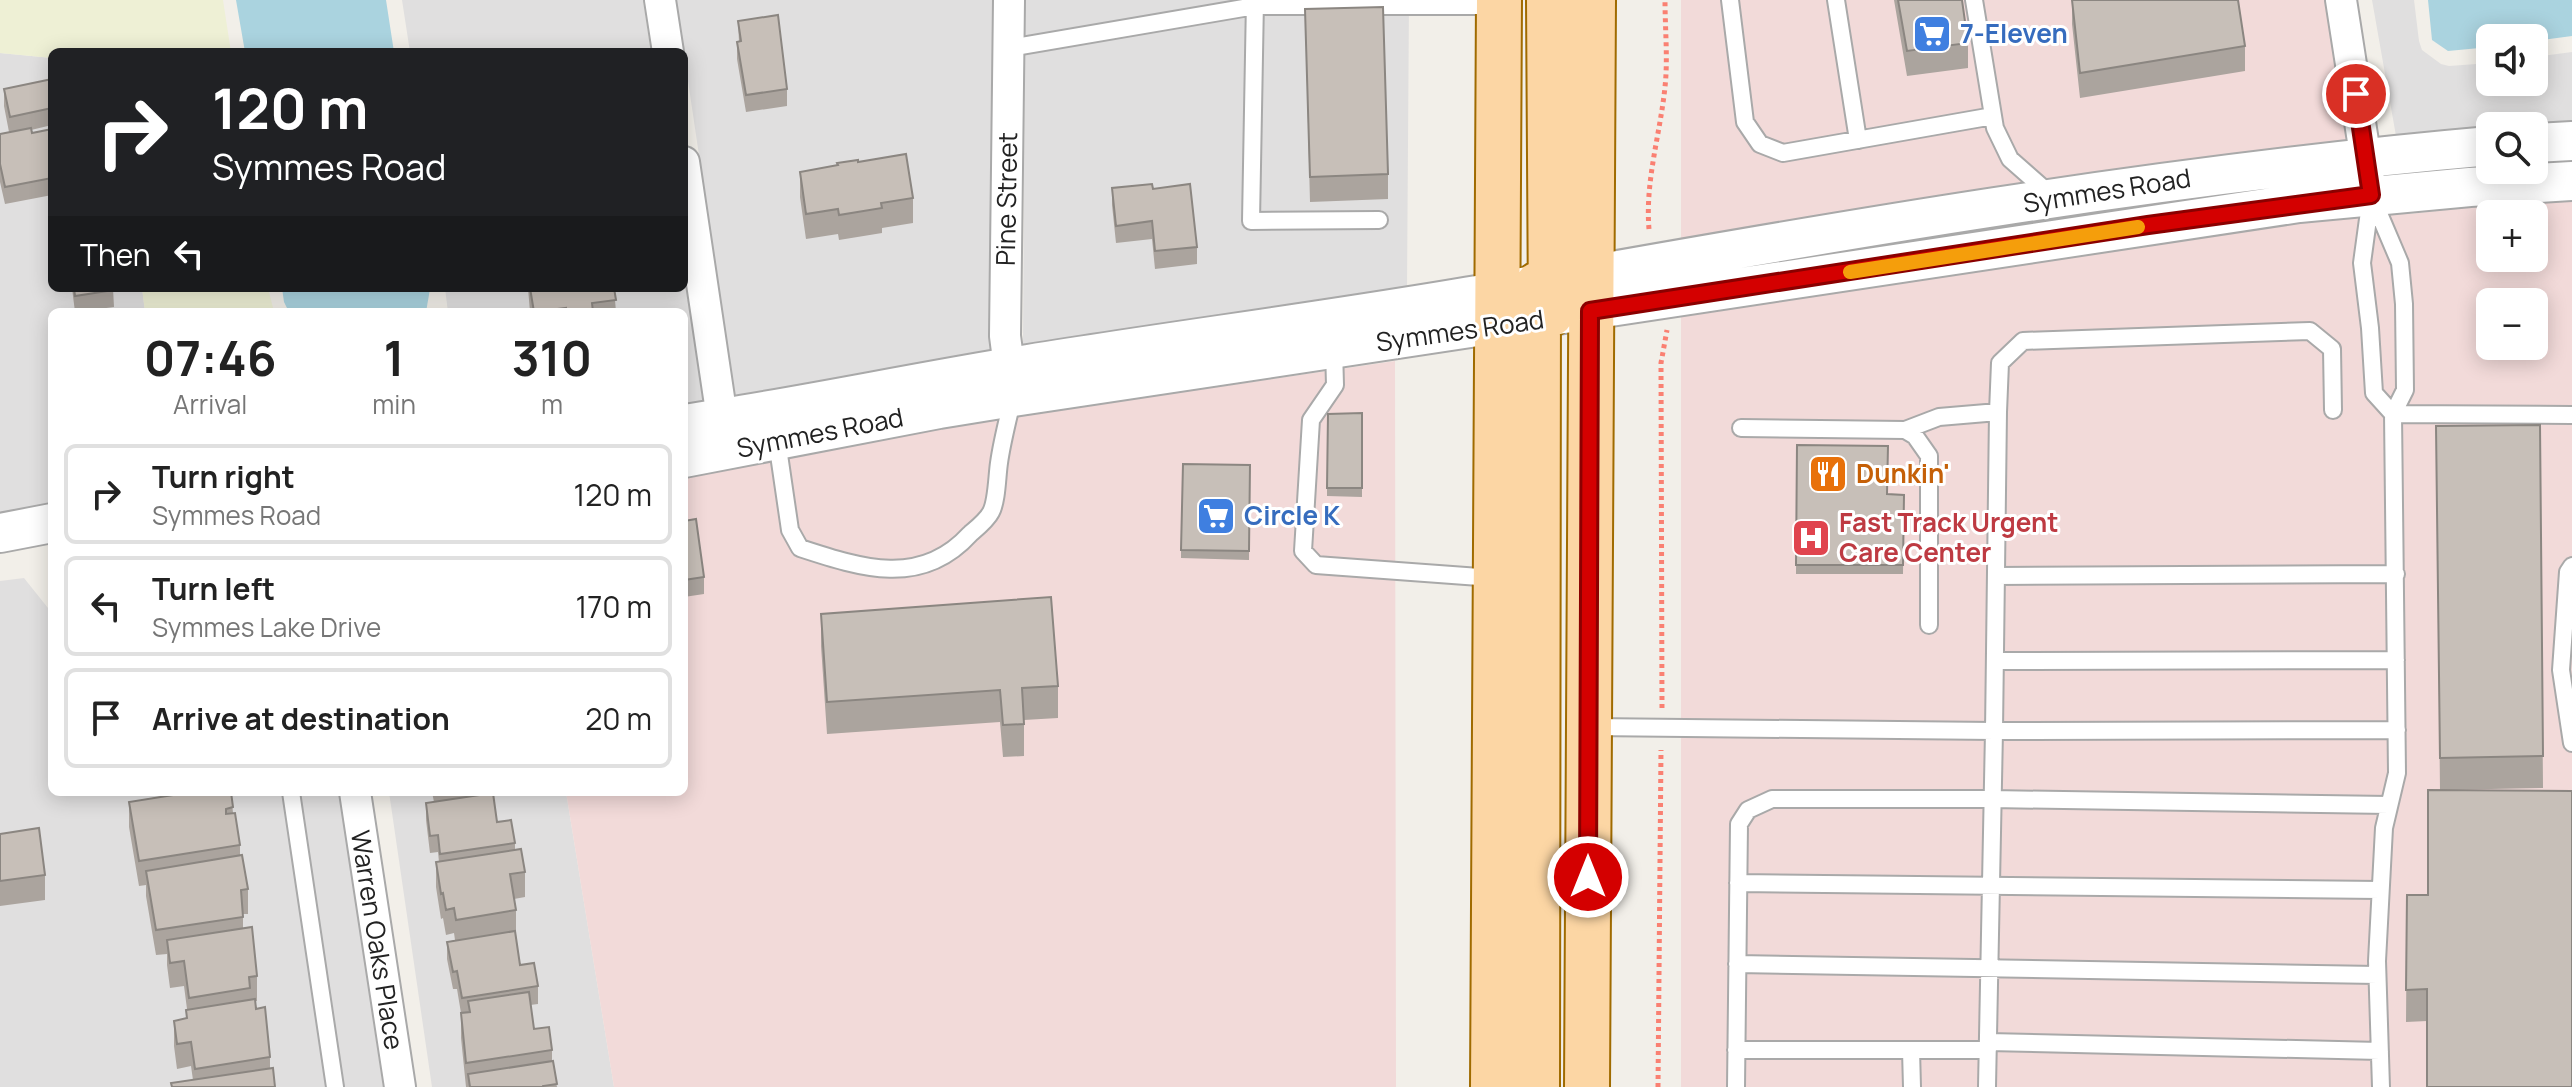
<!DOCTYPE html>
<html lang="en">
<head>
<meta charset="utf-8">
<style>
  body { margin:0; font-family:Manrope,sans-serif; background:#f2f2f2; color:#222; height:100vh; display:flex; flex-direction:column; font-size:30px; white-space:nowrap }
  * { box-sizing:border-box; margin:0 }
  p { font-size:26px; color:#767676 }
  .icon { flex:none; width:44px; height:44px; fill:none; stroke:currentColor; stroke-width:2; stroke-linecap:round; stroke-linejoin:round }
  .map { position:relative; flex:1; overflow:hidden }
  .sheet { position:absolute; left:48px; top:308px; width:640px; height:488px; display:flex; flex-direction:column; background:#fff; border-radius:12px; box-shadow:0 4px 20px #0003 }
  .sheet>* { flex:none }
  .banner { position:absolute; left:48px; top:48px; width:640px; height:244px; border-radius:12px; box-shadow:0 4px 20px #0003; background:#202124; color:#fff; overflow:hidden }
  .controls { position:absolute; left:2476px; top:24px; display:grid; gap:16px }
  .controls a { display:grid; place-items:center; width:72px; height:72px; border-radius:12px; background:#fff; box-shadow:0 4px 20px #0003; font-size:40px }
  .pin { position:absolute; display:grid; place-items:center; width:68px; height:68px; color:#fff; margin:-34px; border:4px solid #fff; border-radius:50%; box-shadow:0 2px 8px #0007 }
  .me { position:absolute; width:88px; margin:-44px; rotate:0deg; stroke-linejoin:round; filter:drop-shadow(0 0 6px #0008) }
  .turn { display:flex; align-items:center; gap:28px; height:168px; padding:0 32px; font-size:36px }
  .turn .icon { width:104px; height:104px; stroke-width:2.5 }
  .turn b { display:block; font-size:56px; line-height:68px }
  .then { display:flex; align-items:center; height:76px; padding:0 32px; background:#0003; gap:16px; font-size:30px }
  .eta { display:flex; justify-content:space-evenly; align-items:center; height:136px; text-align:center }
  .eta b { font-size:48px; font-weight:700; line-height:56px }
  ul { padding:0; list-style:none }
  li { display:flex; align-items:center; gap:24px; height:100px; margin:0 16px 12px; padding:0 16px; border:4px solid #e0e0e0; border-radius:12px }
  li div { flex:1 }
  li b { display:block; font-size:30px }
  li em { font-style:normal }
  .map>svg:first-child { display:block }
  .residential { fill:#e0dfdf }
  .commercial { fill:#f2dad9; fill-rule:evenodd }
  .farmland { fill:#eef0d5 }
  .water { fill:#aad3df }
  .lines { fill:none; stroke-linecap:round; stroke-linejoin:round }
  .service-casing { stroke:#a9a9a9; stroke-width:20 }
  .minor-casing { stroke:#a9a9a9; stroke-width:34 }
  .tertiary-casing { stroke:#a9a9a9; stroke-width:42 }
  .primary-casing { stroke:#a06b00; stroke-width:48 }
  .path { stroke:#fa8072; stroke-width:5; stroke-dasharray:4 4; stroke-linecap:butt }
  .service { stroke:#fff; stroke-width:16 }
  .minor { stroke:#fff; stroke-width:30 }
  .tertiary { stroke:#fff; stroke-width:38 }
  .primary { stroke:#fcd6a4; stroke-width:44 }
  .wall { fill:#aba49e }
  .building { fill:#c7bfb8; stroke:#8b8681; stroke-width:2 }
  .route-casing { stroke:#8a0000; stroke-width:20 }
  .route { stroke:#d40000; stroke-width:14 }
  .slow { stroke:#f59e0b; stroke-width:14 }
  .labels { text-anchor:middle; stroke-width:6; stroke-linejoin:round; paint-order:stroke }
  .shop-label { font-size:26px; font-weight:bold; fill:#366cbe; stroke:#fff; text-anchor:start }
  .street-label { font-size:26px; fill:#222; stroke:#fff }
  .food-label { font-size:26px; font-weight:bold; fill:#c56008; stroke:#fff; text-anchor:start }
  .health-label { font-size:26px; font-weight:bold; fill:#be3a42; stroke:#fff; text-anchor:start }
</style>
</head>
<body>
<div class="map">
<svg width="2572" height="1087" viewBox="0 0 2572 1087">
  <rect width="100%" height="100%" fill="#f2efe9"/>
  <!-- residential -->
  <path class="residential" d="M 402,0 L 643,0 L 651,52 L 410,52 Z
    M 676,0 L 993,0 L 989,335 L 991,352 L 735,398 Z
    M 1025,0 L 1409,0 L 1407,288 L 1023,347 Z
    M 2372,0 L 2414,0 L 2419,41 L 2422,50 L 2441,64 L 2449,66 L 2490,63 L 2490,82 L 2534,82 L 2534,57 L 2572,52 L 2572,123 L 2490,126 L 2490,129 L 2396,136 Z
    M 0,53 L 52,58 L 52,288 L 142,288 L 145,312 L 52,312 L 52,505 L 0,515 Z
    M 684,273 L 703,403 L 684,406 L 684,312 L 448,312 L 445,288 L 684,288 Z
    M 24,578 L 52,613 L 52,792 L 339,792 L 383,1087 L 0,1087 L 0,581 Z
    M 389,792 L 566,792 L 614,1087 L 432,1087 Z"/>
  <!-- commercial -->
  <path class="commercial" d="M 1681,0 L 2325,0 L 2348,141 L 2207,158 L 1681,240 Z
    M 2572,200 L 2572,1087 L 1681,1087 L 1681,317 L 2301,221 L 2408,210 L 2410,214 L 2504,203 ZM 2490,214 L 2534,214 L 2534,258 L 2490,258 ZM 2490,302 L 2534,302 L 2534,346 L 2490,346 Z
    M 1395,361 L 1396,1087 L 614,1087 L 566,792 L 684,792 L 684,474 L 761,463 L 942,427 Z"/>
  <!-- farmland -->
  <path class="farmland" d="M 0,0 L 223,0 L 231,52 L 52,52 L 52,58 L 0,53 Z
    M 142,288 L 268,288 L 274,312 L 145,312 Z"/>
  <!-- water -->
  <path class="water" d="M 236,0 L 386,0 L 394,52 L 245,52 Z
    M 2428,0 L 2572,0 L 2572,36 L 2534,41 L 2534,38 L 2490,38 L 2490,47 L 2448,51 L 2432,40 Z
    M 282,288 L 430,288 L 430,289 L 426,312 L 289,312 L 284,302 Z"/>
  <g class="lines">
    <!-- service casing -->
    <g class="service-casing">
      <path id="service" d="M 1255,0 L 1251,221 L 1379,220
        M 1730,0 L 1745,122 L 1760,144 L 1783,153 L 1993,116
        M 1836,0 L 1858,140
        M 1974,0 L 1995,128 L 2010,159 L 2052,196
        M 1009,48 L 1255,6 L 1498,6
        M 2371,197 L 2362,263 L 2370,328 L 2374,393 L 2393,414 L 2572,415
        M 2372,197 L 2400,263 L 2404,304 L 2405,390 L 2393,414 L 2397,773 L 2384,828 L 2377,961 L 2381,1087
        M 1334,349 L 1335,385 L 1311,420 L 1303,551 L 1316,565 L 1493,578
        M 1741,428 L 1905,430 L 1939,417 L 1998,412
        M 1905,430 L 1915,436 L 1929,456 L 1929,625
        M 777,441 L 790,530 L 800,548 C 861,568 921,588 970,534 C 977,528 987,520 991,512 C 997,501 997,476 999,463 C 1002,441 1008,419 1013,397
        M 2572,566 L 2568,572 L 2561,670 L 2572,743
        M 1996,576 L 2396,574
        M 1995,661 L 2396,660
        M 1591,727 L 1994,731 L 1998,412 L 2000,363 L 2023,341 L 2310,331 L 2332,349 L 2333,410
        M 291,792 L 335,1087
        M 1738,883 L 2380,890
        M 1737,964 L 2377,975
        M 1988,1042 L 2380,1051
        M 1736,1050 L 1988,1050
        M 1911,1050 L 1912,1087
        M 1736,1087 L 1739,824 L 1748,810 L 1772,799 L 1992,799 L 2389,805
        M 1987,1087 L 1994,731 L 2397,730"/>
    </g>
    <!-- minor casing -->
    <g class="minor-casing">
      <path id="minor" d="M 660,0 L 668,52
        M 1009,0 L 1005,336 L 1012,390
        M 2341,0 L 2369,180
        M 684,162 L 722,418
        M 355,792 L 400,1087"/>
    </g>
    <!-- tertiary casing -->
    <g class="tertiary-casing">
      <path id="tertiary" d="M 2534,143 L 2572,141
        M 684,424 C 793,408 901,385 1010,367 C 1173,340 1337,320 1500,291 C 1828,232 2158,175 2490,146
        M 684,458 L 939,409 L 1013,397 L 2299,203 L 2470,187 L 2572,181
        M 0,533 L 52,523"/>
    </g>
    <!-- primary casing -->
    <g class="primary-casing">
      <path id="primary" d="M 1549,0 L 1551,314
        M 1493,1087 L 1499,0
        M 1537,1087 L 1538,284
        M 1587,1087 L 1593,0"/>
    </g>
    <!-- path -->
    <path class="path" d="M 1649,229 C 1645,181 1660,135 1665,87 C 1668,59 1665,29 1665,0
      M 1662,708 L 1661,363 L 1667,330
      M 1658,1087 L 1661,750"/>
    <!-- service -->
    <use href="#service" class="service"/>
    <!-- minor -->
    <use href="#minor" class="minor"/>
    <!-- tertiary -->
    <use href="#tertiary" class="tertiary"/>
    <!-- primary -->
    <use href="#primary" class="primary"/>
  </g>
  <!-- wall -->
  <path class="wall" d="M 1894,0 L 1962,0 L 1968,43 L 1968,68 L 1907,76 Z
    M 2072,0 L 2245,46 L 2245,71 L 2080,98 L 2072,24 Z
    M 1305,9 L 1388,174 L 1388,199 L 1310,202 Z
    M 738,21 L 787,89 L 787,106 L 746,112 L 737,59 L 737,42 L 739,42 Z
    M 52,79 L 52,125 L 31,130 L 32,133 L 52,129 L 52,195 L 5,204 L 0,182 L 0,134 L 9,132 L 4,106 L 4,89 Z
    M 858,162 L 913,198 L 913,223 L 882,228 L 882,233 L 839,240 L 838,234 L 806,239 L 800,197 L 800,172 Z
    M 1112,188 L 1153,189 L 1197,247 L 1197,264 L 1155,269 L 1152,239 L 1116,243 L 1112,205 Z
    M 72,288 L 113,288 L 114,307 L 75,312 Z
    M 528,288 L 614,288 L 616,312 L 530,312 Z
    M 1362,413 L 1362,497 L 1327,496 L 1327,488 Z
    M 2540,425 L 2543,788 L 2440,790 L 2436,426 Z
    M 1797,445 L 1887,494 L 1904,495 L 1903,574 L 1796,574 Z
    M 1250,465 L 1249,560 L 1181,558 L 1181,550 Z
    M 684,521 L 704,577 L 704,594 L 684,597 Z
    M 821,614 L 1058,686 L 1058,718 L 1024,720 L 1024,756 L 1003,757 L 1000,722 L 827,734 L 821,646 Z
    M 163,792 L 231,792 L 233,813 L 240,845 L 240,856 L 248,889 L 248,914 L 243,914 L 243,929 L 257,976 L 257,1001 L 255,1001 L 270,1057 L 270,1068 L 193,1080 L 191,1066 L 177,1069 L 174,1046 L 174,1021 L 186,1019 L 186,1010 L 187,1009 L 184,986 L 170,988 L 167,965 L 167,954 L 156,955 L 146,896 L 146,885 L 139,886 L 129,827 L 129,802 L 163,796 Z
    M 432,792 L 505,792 L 493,794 L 497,822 L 515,843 L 515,850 L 525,872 L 525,897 L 514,899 L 516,910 L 516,935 L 520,965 L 538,986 L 538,1004 L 530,1005 L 534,1029 L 552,1050 L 552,1061 L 557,1087 L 466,1087 L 461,1038 L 461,1013 L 457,989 L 453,989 L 447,959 L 447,942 L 455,940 L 454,933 L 446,935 L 443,918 L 441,919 L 436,887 L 436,862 L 439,862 L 438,852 L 430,853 L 426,820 L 426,803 L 434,802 Z
    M 0,834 L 45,875 L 45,900 L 0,906 Z
    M 2407,895 L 2428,895 L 2427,1021 L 2406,1022 Z"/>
  <!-- building -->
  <path class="building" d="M 1898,0 L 1962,0 L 1968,43 L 1907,51 Z
    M 2072,0 L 2238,0 L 2245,46 L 2080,73 Z
    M 1383,7 L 1388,174 L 1310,177 L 1305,9 Z
    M 778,15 L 787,89 L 746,95 L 737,42 L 741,41 L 738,21 Z
    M 52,79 L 52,108 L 10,117 L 4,89 Z
    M 31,128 L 32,133 L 52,129 L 52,178 L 5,187 L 0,164 L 0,134 Z
    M 906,154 L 913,198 L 881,203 L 882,208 L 839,215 L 838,209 L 806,214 L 800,172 L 838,165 L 837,163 L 858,160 L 858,162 Z
    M 1152,184 L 1153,189 L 1190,184 L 1197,247 L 1155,251 L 1152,221 L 1116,226 L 1112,188 Z
    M 74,288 L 113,288 L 114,290 L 75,296 Z
    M 530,288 L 614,288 L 616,300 L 592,303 L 593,312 L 566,312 L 566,308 L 534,312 Z
    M 1362,413 L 1362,488 L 1327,488 L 1328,414 Z
    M 2540,425 L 2543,756 L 2440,758 L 2436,426 Z
    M 1797,445 L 1888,446 L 1887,494 L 1904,495 L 1903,565 L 1796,565 Z
    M 1183,464 L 1250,465 L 1249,551 L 1181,550 Z
    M 696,519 L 704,577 L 684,580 L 684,521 Z
    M 1051,597 L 1058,686 L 1022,688 L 1024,724 L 1003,725 L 1000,690 L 827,702 L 821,614 Z
    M 2428,790 L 2572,791 L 2572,1087 L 2427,1087 L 2427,989 L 2406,990 L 2407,895 L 2428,895 Z
    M 192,792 L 231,792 L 233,807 L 226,809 L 226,814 L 235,813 L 240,845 L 139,861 L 129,802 Z
    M 493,793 L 497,822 L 511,820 L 515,843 L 440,854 L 438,835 L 430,836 L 426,803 Z
    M 39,828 L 45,875 L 0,881 L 0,834 Z
    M 521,849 L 525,872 L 510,874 L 516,910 L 456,920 L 454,908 L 446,910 L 443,893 L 441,894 L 436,862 Z
    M 242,855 L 248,889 L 241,890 L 243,917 L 156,930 L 146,871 Z
    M 252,927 L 257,976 L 249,977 L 250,988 L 189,998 L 184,961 L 170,963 L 167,940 Z
    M 515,931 L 520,965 L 534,963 L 538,986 L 462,998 L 457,971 L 453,972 L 447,942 Z
    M 529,992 L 534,1029 L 549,1027 L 552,1050 L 466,1063 L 461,1013 L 470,1012 L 468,1001 Z
    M 255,999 L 256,1009 L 265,1007 L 270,1057 L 195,1069 L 191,1042 L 177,1044 L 174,1021 L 187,1018 L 186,1010 Z
    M 553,1061 L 557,1084 L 543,1086 L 543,1087 L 470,1087 L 468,1074 Z
    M 273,1068 L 275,1087 L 172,1087 L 171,1083 Z"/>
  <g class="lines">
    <!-- route casing -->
    <g class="route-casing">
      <path id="route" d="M 1588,877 L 1590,311 L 2148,225 L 2371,195 L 2356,94"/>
    </g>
    <!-- route -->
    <use href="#route" class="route"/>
    <!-- slow -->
    <path class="slow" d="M 1850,272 L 2138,227"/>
  </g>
  <!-- icons -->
  <defs>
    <g id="supermarket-square" transform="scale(2)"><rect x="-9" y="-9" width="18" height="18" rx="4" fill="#3f7fe0" stroke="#fff"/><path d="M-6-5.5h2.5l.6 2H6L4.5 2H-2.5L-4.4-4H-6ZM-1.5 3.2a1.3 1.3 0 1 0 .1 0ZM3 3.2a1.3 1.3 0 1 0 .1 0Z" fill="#fff"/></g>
    <g id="restaurant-square" transform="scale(2)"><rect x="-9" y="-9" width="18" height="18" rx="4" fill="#e8710a" stroke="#fff"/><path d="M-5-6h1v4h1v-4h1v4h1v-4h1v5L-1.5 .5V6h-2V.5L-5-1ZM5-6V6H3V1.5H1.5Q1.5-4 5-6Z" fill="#fff"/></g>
    <g id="hospital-square" transform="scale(2)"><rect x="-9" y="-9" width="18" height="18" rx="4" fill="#e0444e" stroke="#fff"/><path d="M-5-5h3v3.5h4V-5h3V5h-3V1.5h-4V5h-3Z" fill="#fff"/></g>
  </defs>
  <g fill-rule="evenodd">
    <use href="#supermarket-square" x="1932" y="34"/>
    <use href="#restaurant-square" x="1828" y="474"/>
    <use href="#supermarket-square" x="1216" y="516"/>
    <use href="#hospital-square" x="1811" y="538"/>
  </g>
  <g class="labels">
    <!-- shop labels -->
    <g class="shop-label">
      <text x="1960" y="43">7-Eleven</text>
      <text x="1244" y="525">Circle K</text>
    </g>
    <!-- street labels -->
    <g class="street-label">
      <text transform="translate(2107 191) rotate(-9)" y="9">Symmes Road</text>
      <text transform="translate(1007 199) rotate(-89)" y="9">Pine Street</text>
      <text transform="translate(1460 331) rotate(-8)" y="9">Symmes Road</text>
      <text transform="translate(820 433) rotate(-11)" y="9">Symmes Road</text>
      <text transform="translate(377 940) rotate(81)" y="9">Warren Oaks Place</text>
    </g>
    <!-- food labels -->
    <g class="food-label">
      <text x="1856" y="483">Dunkin'</text>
    </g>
    <!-- health labels -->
    <g class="health-label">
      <text x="1839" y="532">Fast Track Urgent<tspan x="1839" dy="30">Care Center</tspan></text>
    </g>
  </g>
</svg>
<div class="controls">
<a><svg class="icon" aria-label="sound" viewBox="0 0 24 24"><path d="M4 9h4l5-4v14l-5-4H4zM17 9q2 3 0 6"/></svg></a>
<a><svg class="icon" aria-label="search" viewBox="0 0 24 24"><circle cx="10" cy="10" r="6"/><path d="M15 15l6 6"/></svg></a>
<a>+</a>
<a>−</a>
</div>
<div class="pin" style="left:2356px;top:94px;background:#d93025"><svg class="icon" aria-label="arrive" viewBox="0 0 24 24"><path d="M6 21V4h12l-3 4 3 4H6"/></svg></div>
<svg class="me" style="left:1588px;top:877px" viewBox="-20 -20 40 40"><circle r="17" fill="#d40000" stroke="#fff" stroke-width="3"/><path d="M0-11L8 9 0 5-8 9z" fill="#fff"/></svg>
<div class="banner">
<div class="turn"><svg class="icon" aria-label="right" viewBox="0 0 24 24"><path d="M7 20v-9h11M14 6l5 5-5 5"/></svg><div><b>120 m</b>Symmes Road</div></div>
<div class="then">Then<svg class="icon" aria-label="left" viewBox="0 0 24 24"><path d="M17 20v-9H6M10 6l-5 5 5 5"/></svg></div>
</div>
<section class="sheet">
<div class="eta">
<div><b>07:46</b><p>Arrival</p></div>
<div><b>1</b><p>min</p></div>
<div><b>310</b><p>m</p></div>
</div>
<ul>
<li><svg class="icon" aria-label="right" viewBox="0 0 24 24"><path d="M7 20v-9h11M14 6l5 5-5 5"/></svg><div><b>Turn right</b><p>Symmes Road</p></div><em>120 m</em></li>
<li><svg class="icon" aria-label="left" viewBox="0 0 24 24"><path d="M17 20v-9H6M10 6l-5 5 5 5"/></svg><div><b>Turn left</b><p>Symmes Lake Drive</p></div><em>170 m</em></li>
<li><svg class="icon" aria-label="arrive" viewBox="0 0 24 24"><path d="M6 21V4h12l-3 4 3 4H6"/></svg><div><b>Arrive at destination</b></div><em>20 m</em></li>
</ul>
</section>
</div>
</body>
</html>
